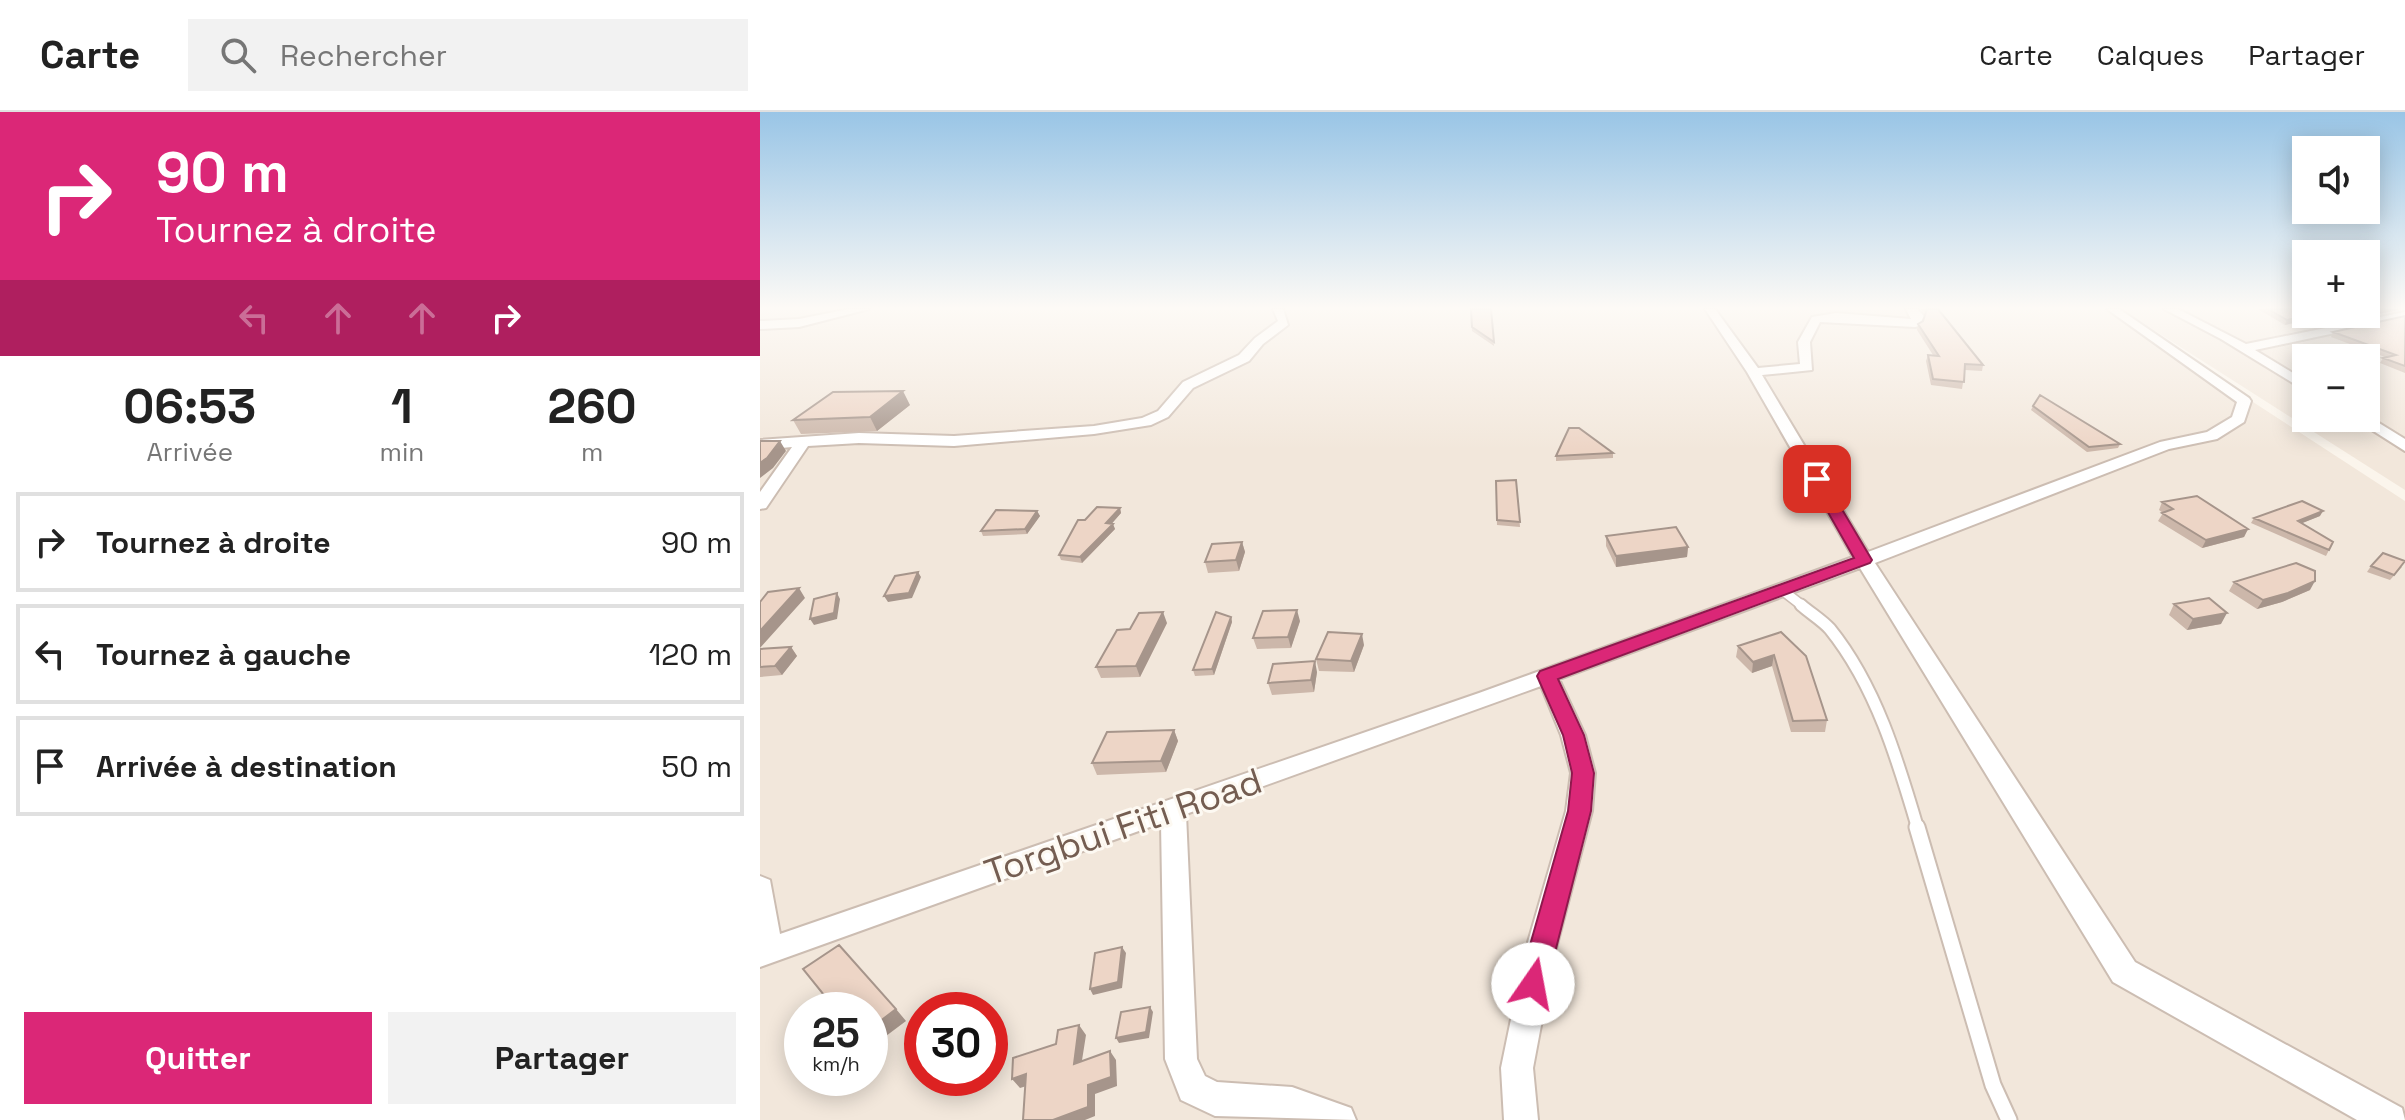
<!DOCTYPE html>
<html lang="fr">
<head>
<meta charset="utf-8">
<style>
  body { margin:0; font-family:"Space Grotesk",sans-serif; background:#f2f2f2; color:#222; height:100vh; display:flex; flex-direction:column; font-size:30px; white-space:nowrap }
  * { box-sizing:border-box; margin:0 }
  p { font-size:26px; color:#767676 }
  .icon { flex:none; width:44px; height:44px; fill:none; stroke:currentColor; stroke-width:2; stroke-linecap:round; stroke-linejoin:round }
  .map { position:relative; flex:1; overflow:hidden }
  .details { display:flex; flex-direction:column; background:#fff; width:760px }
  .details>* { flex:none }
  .top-card { background:#db2777; color:#fff; overflow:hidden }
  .tools { position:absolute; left:1532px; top:24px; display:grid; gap:16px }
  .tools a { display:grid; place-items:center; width:88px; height:88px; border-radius:0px; background:#fff; box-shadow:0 4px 20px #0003; font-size:40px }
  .speed { position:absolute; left:24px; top:880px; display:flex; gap:16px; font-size:40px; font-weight:700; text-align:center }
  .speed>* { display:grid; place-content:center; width:104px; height:104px; border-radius:50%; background:#fff; box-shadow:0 4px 20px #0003; line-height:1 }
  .speed small { font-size:20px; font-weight:400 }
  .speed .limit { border:12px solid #d22; background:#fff; color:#111 }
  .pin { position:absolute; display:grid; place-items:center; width:68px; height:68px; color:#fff; margin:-34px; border-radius:16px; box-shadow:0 4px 12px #0006 }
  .me { position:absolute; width:88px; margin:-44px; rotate:12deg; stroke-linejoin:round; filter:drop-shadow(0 0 6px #0008) }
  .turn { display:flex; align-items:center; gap:28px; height:168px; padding:0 24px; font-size:36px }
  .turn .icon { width:104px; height:104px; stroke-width:2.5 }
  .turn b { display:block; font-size:56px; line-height:68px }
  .lanes { display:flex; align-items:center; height:76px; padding:0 24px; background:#0003; justify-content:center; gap:40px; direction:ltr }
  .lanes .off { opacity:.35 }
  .eta { display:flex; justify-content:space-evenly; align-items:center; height:136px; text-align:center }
  .eta b { font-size:48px; font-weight:800; line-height:56px }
  .cta { display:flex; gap:16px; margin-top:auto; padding:16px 24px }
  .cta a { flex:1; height:92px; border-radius:0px; background:#db2777; color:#fff; font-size:32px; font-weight:800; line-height:92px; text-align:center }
  .cta a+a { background:#f2f2f2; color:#222 }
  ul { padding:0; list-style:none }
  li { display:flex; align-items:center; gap:24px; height:100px; margin:0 16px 12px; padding:0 8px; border:4px solid #e0e0e0; border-radius:0px }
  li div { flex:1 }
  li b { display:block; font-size:30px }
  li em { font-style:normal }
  header { display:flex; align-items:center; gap:48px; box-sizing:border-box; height:112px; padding:0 40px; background:#fff; border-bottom:2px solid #e0e0e0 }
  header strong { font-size:38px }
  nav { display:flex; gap:44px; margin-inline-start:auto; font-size:28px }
  .search { width:560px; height:72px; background:#f2f2f2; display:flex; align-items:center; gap:20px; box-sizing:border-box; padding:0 28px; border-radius:0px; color:#767676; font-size:30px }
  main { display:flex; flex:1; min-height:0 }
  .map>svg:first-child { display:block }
  .residential { fill:#f2e7db; fill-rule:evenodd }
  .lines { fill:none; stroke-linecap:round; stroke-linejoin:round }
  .service-far2-casing { stroke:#ccbdb2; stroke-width:12 }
  .service-far1-casing { stroke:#ccbdb2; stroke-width:15 }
  .service-casing { stroke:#ccbdb2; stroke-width:19 }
  .minor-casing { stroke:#ccbdb2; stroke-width:4 }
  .service-far2 { stroke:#fff; stroke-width:9 }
  .service-far1 { stroke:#fff; stroke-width:11 }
  .service { stroke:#fff; stroke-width:15 }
  .minor { fill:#fff; fill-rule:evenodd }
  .wall { fill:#ccb7aa }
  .shaded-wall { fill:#a6958b }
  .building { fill:#edd5c6; stroke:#a6958b; stroke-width:2 }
  .route { fill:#db2777; stroke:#8e194d; stroke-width:2 }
  .labels { text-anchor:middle; stroke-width:6; stroke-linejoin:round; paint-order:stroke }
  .near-street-label { font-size:36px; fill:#745d51; stroke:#fdf9f2 }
</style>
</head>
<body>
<header>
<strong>Carte</strong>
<div class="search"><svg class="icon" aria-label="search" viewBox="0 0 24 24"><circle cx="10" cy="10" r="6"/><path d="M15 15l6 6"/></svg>Rechercher</div>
<nav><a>Carte</a><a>Calques</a><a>Partager</a></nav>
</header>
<main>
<section class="details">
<div class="top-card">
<div class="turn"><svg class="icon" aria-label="right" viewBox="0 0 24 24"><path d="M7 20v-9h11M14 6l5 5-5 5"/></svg><div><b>90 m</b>Tournez à droite</div></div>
<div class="lanes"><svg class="icon off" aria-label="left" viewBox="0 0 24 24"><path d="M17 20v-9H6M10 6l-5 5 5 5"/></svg><svg class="icon off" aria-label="ahead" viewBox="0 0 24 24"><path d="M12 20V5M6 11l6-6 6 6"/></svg><svg class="icon off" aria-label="ahead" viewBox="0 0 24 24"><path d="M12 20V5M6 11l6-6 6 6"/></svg><svg class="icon" aria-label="right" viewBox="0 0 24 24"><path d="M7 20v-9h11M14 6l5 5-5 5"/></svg></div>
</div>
<div class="eta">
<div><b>06:53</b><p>Arrivée</p></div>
<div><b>1</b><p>min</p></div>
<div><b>260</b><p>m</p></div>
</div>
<ul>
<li><svg class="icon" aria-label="right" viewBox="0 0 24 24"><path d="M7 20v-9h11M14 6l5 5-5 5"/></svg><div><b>Tournez à droite</b></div><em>90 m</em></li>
<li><svg class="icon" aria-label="left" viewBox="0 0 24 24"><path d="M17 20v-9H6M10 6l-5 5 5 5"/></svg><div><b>Tournez à gauche</b></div><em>120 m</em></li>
<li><svg class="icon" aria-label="arrive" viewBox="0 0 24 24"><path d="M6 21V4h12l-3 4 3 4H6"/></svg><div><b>Arrivée à destination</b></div><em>50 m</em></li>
</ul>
<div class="cta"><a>Quitter</a><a>Partager</a></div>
</section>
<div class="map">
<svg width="1645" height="1008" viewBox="0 0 1645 1008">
  <rect width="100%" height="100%" fill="#fbf5ec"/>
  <!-- residential -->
  <path class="residential" d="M 0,197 L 1350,197 L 1645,389 L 1645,1008 L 0,1008 ZM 42,898 L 110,898 L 110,966 L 42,966 ZM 162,898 L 230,898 L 230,966 L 162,966 Z
    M 1361,197 L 1546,197 L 1546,202 L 1606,202 L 1606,197 L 1645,197 L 1645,378 ZM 1546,246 L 1606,246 L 1606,306 L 1546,306 Z"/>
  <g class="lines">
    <!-- service-far2 casing -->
    <g class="service-far2-casing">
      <path id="service-far2" d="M 1022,478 L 1044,495"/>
    </g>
    <!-- service-far1 casing -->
    <g class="service-far1-casing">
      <path id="service-far1" d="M 1041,493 C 1050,501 1062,508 1070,517 C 1116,574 1138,649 1158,717"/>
    </g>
    <!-- service casing -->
    <g class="service-casing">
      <path id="service" d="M 1157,715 L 1233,973 L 1249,1008"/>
    </g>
    <!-- minor casing -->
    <g class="minor-casing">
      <path id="minor" d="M 89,197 L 109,197 L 39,215 L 0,217 L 0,209 L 39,207 Z
        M 513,197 L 523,197 L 528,213 L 503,232 L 489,249 L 433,276 L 408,305 L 391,313 L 334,322 L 194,334 L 99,331 L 48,334 L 6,396 L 0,397 L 0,380 L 32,335 L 0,338 L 0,328 L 99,321 L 194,324 L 334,314 L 382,306 L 398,299 L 423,270 L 479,243 L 495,226 L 518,209 Z
        M 945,197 L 955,197 L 998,256 L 1040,252 L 1038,230 L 1052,205 L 1076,201 L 1151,207 L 1146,197 L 1157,197 L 1164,204 L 1159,214 L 1155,215 L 1060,210 L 1050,230 L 1052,258 L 1002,263 L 1108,440 L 1400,330 L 1447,320 L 1472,305 L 1477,290 L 1347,197 L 1359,197 L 1489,286 L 1491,289 L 1484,310 L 1457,327 L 1409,337 L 1115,451 L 1375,850 L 1642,996 L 1645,1008 L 1597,1008 L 1353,870 L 1100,456 L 799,567 L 825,623 L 835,661 L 832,699 L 794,844 L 773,956 L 778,1008 L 744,1008 L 741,956 L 764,844 L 806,699 L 811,661 L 801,623 L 781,574 L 426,702 L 437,947 L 445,964 L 457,970 L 532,975 L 591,996 L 596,1008 L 455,1004 L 421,988 L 405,947 L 401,711 L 0,855 L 0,764 L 10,768 L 20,822 L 719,581 L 1093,445 L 987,260 Z
        M 1404,197 L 1418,197 L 1486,232 L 1645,200 L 1645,206 L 1495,238 L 1546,269 L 1546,279 L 1461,227 Z
        M 1606,303 L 1645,327 L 1645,339 L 1593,306 L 1606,306 Z"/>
    </g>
    <!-- service-far2 -->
    <use href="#service-far2" class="service-far2"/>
    <!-- service-far1 -->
    <use href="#service-far1" class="service-far1"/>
    <!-- service -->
    <use href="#service" class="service"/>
    <!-- minor -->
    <use href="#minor" class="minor"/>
  </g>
  <!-- wall -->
  <path class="wall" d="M 711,197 L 731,197 L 734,234 L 712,219 Z
    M 1160,197 L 1178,197 L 1223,253 L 1222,259 L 1205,258 L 1202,277 L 1171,273 L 1166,249 L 1168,243 L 1173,243 L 1157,218 L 1158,212 L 1163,209 L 1166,201 Z
    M 1498,197 L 1546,197 L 1638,198 L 1548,216 L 1533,211 L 1525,213 Z
    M 1645,204 L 1645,261 L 1620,251 L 1623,246 L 1625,245 L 1571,225 L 1573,220 Z
    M 150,293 L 117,319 L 41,322 L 33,308 Z
    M 1273,294 L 1360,332 L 1358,336 L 1327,340 L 1271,298 Z
    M 853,341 L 853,346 L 796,349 L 796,344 Z
    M 756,368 L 760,415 L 737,413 L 736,369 Z
    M 1402,390 L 1488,417 L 1484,425 L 1442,436 L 1398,409 L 1403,401 L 1399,398 Z
    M 360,396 L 361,401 L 352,411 L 355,417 L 322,451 L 301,448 L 299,443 L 325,408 Z
    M 277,399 L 280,404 L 267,422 L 223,424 L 221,419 Z
    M 1560,404 L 1542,411 L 1573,430 L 1566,444 L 1491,411 L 1494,406 Z
    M 846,424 L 928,435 L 927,445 L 856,455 L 846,434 Z
    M 482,430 L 485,440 L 479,459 L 448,461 L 445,450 Z
    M 1611,454 L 1642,455 L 1630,468 L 1607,460 Z
    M 1474,470 L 1550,478 L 1522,490 L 1497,497 L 1469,479 Z
    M 1414,492 L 1461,512 L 1427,518 L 1409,503 Z
    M 471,505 L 472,510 L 454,563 L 435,564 L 433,558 Z
    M 540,509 L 531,536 L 497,537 L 493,526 Z
    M 407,511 L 380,565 L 341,566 L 336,555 L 370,517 Z
    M 1021,520 L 1067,608 L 1065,620 L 1031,620 L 1012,554 L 992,561 L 976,545 L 978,534 Z
    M 604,533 L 594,560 L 559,559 L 556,547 Z
    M 31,535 L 37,544 L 22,563 L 0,565 L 0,537 Z
    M 557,560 L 554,580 L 512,583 L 508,571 Z
    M 414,618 L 418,629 L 406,660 L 337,663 L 332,651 Z"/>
  <!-- shaded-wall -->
  <path class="shaded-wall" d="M 1625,197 L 1639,197 L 1638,198 L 1548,216 L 1550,212 L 1598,202 L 1606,202 L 1606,200 Z
    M 1536,206 L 1533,211 L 1525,213 L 1527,208 Z
    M 143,279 L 150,293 L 117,319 L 110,305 Z
    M 20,329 L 26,339 L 13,356 L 0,366 L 0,351 Z
    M 360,396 L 361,401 L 348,416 L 346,411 Z
    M 277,399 L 280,404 L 267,422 L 265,417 Z
    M 1563,399 L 1560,404 L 1535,414 L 1538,409 Z
    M 353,412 L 355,417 L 322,451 L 320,445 Z
    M 1488,417 L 1484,425 L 1442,436 L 1446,428 Z
    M 482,430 L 485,440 L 479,459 L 476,448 Z
    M 928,435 L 927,445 L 856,455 L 856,444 Z
    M 158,460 L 161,465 L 152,486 L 128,490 L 124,484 Z
    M 1555,469 L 1550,478 L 1522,490 L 1497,497 L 1503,488 Z
    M 39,476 L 45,486 L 0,536 L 0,519 Z
    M 77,481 L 80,487 L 77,507 L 54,513 L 50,507 Z
    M 537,498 L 540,509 L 531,536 L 528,525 Z
    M 403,500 L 407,511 L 380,565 L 376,554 Z
    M 1467,501 L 1461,512 L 1427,518 L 1433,507 Z
    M 471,505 L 472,510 L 454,563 L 452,557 Z
    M 602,522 L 604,533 L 594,560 L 591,549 Z
    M 31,535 L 37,544 L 22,563 L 15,554 Z
    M 1014,543 L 1012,554 L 992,561 L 993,550 Z
    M 555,549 L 557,560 L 554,580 L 551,568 Z
    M 414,618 L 418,629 L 406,660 L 401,649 Z
    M 362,835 L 366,841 L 362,876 L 333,883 L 330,877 Z
    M 390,895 L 393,900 L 389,926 L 359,931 L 356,926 Z
    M 136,897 L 146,909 L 110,936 L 110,917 Z
    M 319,913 L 326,923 L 320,961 L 314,952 Z
    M 350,939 L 356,948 L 357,974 L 335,982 L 335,1004 L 325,1008 L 293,1008 Z
    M 266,962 L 273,972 L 260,976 L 252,967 Z"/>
  <!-- building -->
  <path class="building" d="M 711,197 L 731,197 L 734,230 L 712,215 Z
    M 1167,197 L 1178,197 L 1223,253 L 1205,252 L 1204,270 L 1173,267 L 1168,243 L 1179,244 L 1158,212 L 1163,209 Z
    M 1508,197 L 1546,197 L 1546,202 L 1598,202 L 1550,212 L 1536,206 L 1527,208 Z
    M 1606,197 L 1625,197 L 1606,200 Z
    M 1645,204 L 1645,254 L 1623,246 L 1636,243 L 1573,220 Z
    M 143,279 L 110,305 L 33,308 L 73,280 Z
    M 1280,283 L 1360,332 L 1329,335 L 1273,294 Z
    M 809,316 L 819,316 L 853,341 L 796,344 Z
    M 0,329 L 20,329 L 7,346 L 0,351 Z
    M 756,368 L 760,410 L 737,408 L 736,369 Z
    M 1437,384 L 1488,417 L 1446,428 L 1402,401 L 1413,397 L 1402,390 Z
    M 1542,389 L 1563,399 L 1538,409 L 1573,430 L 1569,438 L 1494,406 Z
    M 337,395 L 360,396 L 346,411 L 353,412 L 320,445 L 299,443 L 318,408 L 325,408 Z
    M 236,398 L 277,399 L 265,417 L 221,419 Z
    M 916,415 L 928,435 L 856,444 L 846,424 Z
    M 482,430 L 476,448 L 445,450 L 452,432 Z
    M 1623,441 L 1645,449 L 1634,463 L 1611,454 Z
    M 1536,451 L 1555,459 L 1555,469 L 1528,481 L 1503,488 L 1474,470 Z
    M 158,460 L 149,481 L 124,484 L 135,464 Z
    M 39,476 L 0,519 L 0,490 L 8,480 Z
    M 77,481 L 74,501 L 50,507 L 54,487 Z
    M 1449,486 L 1467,501 L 1433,507 L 1414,492 Z
    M 537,498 L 528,525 L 493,526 L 503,499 Z
    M 403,500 L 376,554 L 336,555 L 357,518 L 370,517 L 379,501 Z
    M 456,500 L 471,505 L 452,557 L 433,558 Z
    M 568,520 L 602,522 L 591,549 L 556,547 Z
    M 1021,520 L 1046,544 L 1067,608 L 1033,609 L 1014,543 L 993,550 L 978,534 Z
    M 31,535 L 15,554 L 0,555 L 0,537 Z
    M 555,549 L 551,568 L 508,571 L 513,552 Z
    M 414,618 L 401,649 L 332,651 L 347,620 Z
    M 79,833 L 136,897 L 110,917 L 110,898 L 76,898 L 43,857 Z
    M 362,835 L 358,870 L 330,877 L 335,841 Z
    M 390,895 L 386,920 L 356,926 L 361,900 Z
    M 319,913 L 314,952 L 350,939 L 351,965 L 328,973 L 328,995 L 293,1008 L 263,1008 L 266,962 L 252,967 L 253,946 L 296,932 L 298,918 Z"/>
  <!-- sky -->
  <linearGradient id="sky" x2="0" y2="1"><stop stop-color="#99c5e6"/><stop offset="0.58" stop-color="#fdfaf6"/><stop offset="1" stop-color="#fdfaf6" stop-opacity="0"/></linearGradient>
  <rect width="1645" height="338" fill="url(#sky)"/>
  <!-- route -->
  <path class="route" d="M 1057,363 L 1064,367 L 1112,448 L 1110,451 L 798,567 L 824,623 L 834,661 L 831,699 L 787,872 L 783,881 L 773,885 L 763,881 L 759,872 L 808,699 L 812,661 L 803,623 L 777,564 L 780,559 L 1094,446 L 1049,367 Z"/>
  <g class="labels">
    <!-- near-street labels -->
    <g class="near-street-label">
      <text transform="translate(363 714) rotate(-19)" y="13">Torgbui Fiti Road</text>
    </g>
  </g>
</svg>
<div class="tools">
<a><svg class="icon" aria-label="sound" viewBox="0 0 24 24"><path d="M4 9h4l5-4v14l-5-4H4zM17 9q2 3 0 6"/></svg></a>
<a>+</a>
<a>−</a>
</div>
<div class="speed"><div>25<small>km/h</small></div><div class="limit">30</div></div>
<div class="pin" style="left:1057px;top:367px;background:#d93025"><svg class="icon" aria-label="arrive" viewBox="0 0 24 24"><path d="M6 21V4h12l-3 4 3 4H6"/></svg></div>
<svg class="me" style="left:773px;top:872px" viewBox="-20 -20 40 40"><circle r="19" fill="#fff"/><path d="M0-13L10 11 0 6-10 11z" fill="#db2777"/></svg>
</div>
</main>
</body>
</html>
